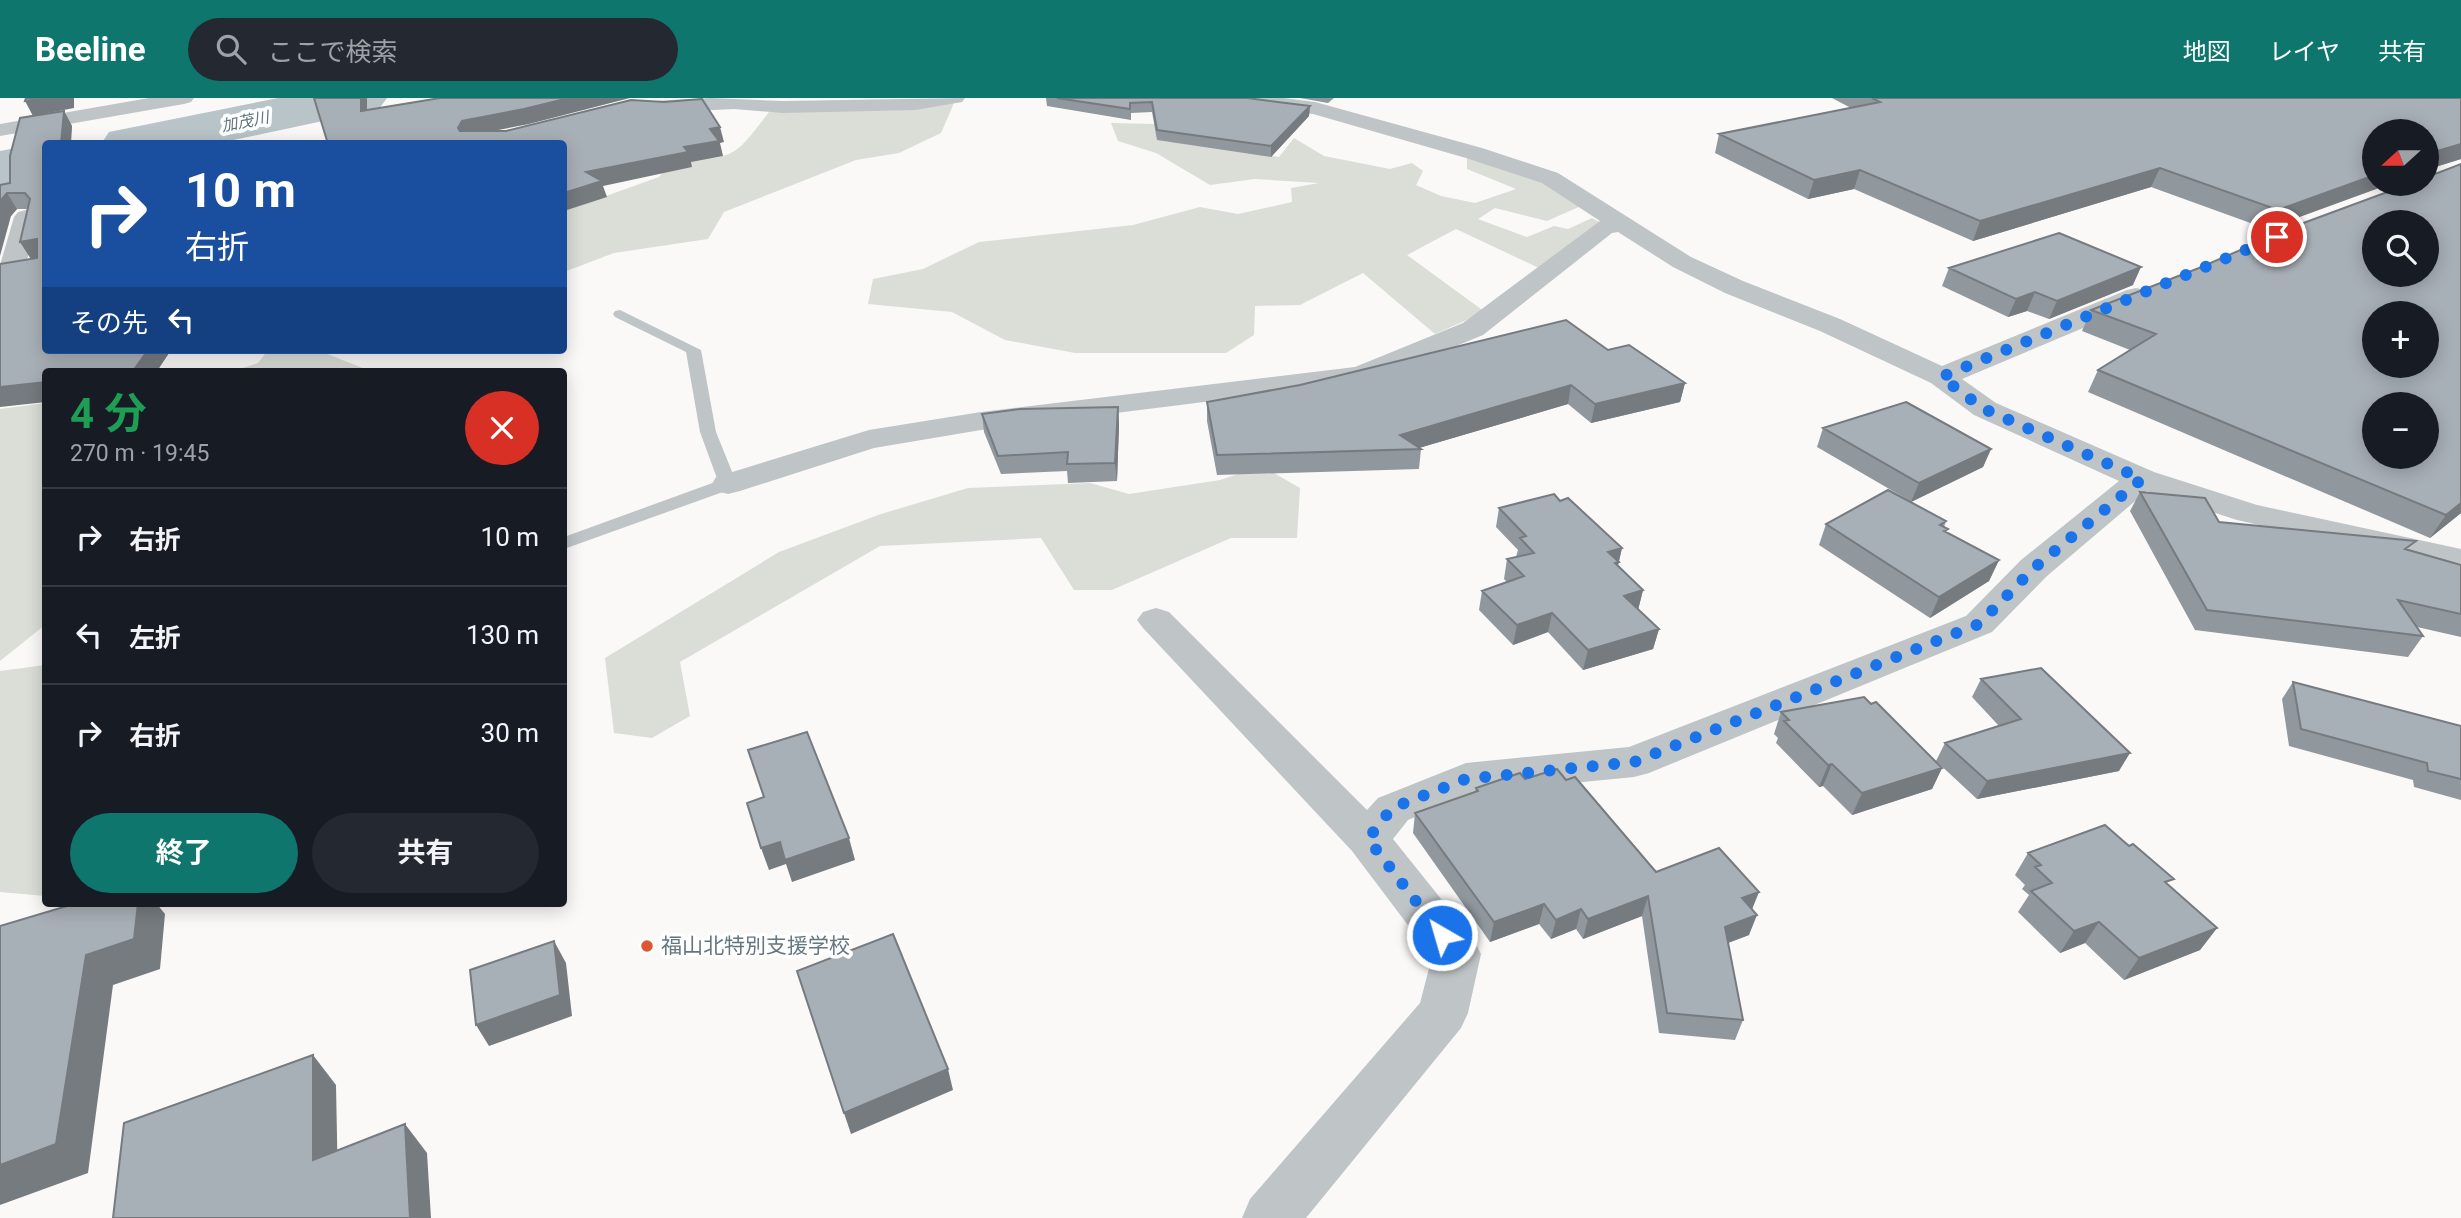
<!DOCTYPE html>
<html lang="ja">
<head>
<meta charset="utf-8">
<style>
  body { margin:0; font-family:Roboto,"Noto Sans JP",sans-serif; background:#242831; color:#f1f3f6; height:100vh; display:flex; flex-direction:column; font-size:26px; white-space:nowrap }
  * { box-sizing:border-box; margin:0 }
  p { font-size:23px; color:#9ea1a6 }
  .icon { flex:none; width:38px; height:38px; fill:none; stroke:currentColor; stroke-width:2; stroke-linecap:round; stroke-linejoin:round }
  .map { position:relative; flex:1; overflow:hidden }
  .panel { position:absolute; left:42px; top:270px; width:525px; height:539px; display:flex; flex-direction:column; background:#171b24; border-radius:7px; box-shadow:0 4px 18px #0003 }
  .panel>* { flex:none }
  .banner { position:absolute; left:42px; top:42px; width:525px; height:214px; border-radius:7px; box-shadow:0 4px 18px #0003; background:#1a4fa0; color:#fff; overflow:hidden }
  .needle { width:46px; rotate:249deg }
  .fabs { position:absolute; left:2362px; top:21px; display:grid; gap:14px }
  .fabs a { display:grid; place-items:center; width:77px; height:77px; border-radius:50%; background:#171b24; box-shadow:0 4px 18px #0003; font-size:35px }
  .pin { position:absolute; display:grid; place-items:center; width:60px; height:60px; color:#fff; margin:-30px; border:4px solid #fff; border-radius:50%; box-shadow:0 2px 7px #0007 }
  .me { position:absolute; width:77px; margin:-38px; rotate:322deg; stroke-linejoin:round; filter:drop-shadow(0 0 5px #0008) }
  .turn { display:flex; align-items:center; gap:24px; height:147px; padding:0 28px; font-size:32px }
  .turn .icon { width:91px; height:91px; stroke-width:2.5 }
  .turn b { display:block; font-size:49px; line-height:60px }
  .then { display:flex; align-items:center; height:66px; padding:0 28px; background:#0003; gap:14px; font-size:26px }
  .round { display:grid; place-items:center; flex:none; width:74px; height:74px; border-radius:37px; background:#242831 }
  .head { display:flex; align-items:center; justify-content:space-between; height:119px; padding:0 28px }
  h1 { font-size:42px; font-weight:700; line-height:52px; color:#1e9e55 }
  .button { display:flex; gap:14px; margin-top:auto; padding:14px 28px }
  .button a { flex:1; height:80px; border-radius:42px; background:#0f766e; color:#fff; font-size:28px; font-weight:700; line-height:80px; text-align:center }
  .button a+a { background:#242831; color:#f1f3f6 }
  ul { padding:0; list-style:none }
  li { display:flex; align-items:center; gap:21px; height:98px; padding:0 28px; border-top:2px solid #363941 }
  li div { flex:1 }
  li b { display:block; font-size:26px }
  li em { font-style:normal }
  header { display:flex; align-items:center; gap:42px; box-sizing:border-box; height:98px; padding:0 35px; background:#0f766e; color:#fff }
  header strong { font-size:33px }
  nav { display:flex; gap:38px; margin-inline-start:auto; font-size:24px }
  .search { width:490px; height:63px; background:#242831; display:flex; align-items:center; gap:18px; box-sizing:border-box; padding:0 24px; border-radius:38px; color:#9ea1a6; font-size:26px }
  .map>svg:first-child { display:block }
  .green { fill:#daded7 }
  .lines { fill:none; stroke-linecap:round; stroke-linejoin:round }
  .river { fill:#b8c4c8; fill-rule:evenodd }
  .service { fill:#bfc4c7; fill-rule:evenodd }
  .minor { fill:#bfc4c7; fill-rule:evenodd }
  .wall { fill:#90979d }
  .shaded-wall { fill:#767b80 }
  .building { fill:#a8b0b7; stroke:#767b80; stroke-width:2; fill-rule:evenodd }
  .route { stroke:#1a73e8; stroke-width:12; stroke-dasharray:0 21.6 }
  .poi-dot { fill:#de5633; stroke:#fff; stroke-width:2.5 }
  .labels { text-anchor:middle; stroke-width:7; stroke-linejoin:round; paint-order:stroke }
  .far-water-label { font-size:16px; font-style:italic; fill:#60757b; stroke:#fff }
  .near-poi-label { font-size:21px; fill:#667681; stroke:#fff; text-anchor:start }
</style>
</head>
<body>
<header>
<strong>Beeline</strong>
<div class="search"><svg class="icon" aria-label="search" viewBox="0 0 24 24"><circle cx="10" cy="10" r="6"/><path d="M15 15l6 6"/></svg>ここで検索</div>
<nav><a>地図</a><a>レイヤ</a><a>共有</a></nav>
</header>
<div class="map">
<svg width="2461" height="1120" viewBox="0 0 2461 1120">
  <rect width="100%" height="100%" fill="#faf9f7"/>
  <!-- green -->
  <path class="green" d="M 954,5 L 941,35 L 899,55 L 856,62 L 724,114 L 708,141 L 614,155 L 564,174 L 564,113 L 659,79 L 673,62 C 734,60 732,63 769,14 Z
    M 1111,25 L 1200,27 L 1175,43 L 1279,59 L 1294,40 L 1324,58 L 1390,71 L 1412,65 L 1423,73 L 1416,87 L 1441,98 L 1475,105 L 1516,91 L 1467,71 L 1467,60 L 1541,82 L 1581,108 L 1547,123 L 1495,110 L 1478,121 L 1527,139 L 1554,128 L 1568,131 L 1592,120 L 1601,125 L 1539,170 L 1456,131 L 1407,157 L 1485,214 L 1435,236 L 1363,175 L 1300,207 L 1255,208 L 1254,237 L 1226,255 L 1075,255 L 1005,242 L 952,214 L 868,206 L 873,181 L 923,171 L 979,144 L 1133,127 L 1200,109 L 1238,116 L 1292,104 L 1291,90 L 1319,85 L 1255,81 L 1210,87 L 1156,55 L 1118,43 Z
    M 268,252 L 331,252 L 325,255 L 365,271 L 233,273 L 258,265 Z
    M 45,305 L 45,527 L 0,563 L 0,311 Z
    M 1262,368 L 1300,390 L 1297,440 L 1231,440 L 1112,492 L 1074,492 L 1041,440 L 880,448 L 680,564 L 690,618 L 652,640 L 614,635 L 605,560 L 779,454 L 881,416 L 968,390 L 1090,385 L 1129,396 L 1220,382 Z
    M 45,567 L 45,798 L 0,794 L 0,573 Z"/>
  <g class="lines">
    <!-- river -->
    <path class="river" d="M 278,0 L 387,0 L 379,11 L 215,46 L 101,46 L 109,34 Z
      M 46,44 L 50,46 L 46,46 L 46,80 L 0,89 L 0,53 Z"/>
    <!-- service -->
    <path class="service" d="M 620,212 L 701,252 L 716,334 L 737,386 L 734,390 L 564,451 L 564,439 L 718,383 L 700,334 L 686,254 L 615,219 L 613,216 L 615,213 Z"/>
    <!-- minor -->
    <path class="minor" d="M 149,0 L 194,0 L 191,4 L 184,6 L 0,38 L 0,26 Z
      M 711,0 L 783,3 L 965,0 L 962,4 L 915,12 L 783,15 L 734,11 L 652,15 L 645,13 L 642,9 L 645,5 L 652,3 Z
      M 1225,0 L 1284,0 L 1315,4 L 1482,50 L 1558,75 L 1691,159 L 1743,183 L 1840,221 L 1942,268 L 2127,192 L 2136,190 L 2145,192 L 2149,198 L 2145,204 L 1962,281 L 1996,305 L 2154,374 L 2257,407 L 2461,451 L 2461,473 L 2237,422 L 2147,393 L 2047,478 L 1992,534 L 1649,675 L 1634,679 L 1472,695 L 1408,722 L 1393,741 L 1474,842 L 1481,856 L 1468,915 L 1461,930 L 1306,1120 L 1242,1120 L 1250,1101 L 1420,905 L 1432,859 L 1352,753 L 1143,530 L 1137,522 L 1143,514 L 1156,510 L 1169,514 L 1367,712 L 1378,700 L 1466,665 L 1629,649 L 1966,518 L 2021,462 L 2119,383 L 1974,317 L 1931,285 L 1820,233 L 1725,195 L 1673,169 L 1618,134 L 1612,135 L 1483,237 L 1371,283 L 981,332 L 874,350 L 740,393 L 728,396 L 716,393 L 712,386 L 716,379 L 869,332 L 981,314 L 1355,269 L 1463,225 L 1600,123 L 1542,85 L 1466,60 L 1313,16 L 1235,6 L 1228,4 Z
      M 26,112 L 34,114 L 38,119 L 24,174 L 20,179 L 11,182 L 2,179 L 0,167 L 14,119 L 18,114 Z"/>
  </g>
  <!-- wall -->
  <path class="wall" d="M 1046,0 L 1247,0 L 1310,8 L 1309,18 L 1271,59 L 1157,42 L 1152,14 L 1131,15 L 1131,22 L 1047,8 Z
    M 1300,0 L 1334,0 L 1328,5 Z
    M 1832,0 L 2461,0 L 2461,61 L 2432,70 L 2427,78 L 2427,33 L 2267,131 L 2151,89 L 1973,143 L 1854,91 L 1808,101 L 1715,55 L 1719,36 L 1851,10 Z
    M 64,13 L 72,28 L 46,252 L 171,252 L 157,273 L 46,273 L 37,160 L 31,161 L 20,144 L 28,111 L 17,111 L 11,118 L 0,87 L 10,85 Z
    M 1949,170 L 2133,187 L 2049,221 L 2027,213 L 2008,219 L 1942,188 Z
    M 2199,170 L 2461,415 L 2430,440 L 2088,294 L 2098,272 L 2130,252 L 2082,233 L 2091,212 Z
    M 1608,252 L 1685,285 L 1680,304 L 1591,325 L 1568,306 L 1419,350 L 1421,351 L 1419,371 L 1217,377 L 1207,323 L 1207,304 Z
    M 1118,309 L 1119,327 L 1117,383 L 1068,385 L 1067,373 L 1001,376 L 984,334 L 982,316 Z
    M 1823,330 L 1991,351 L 1983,369 L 1911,404 L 1946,423 L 1944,429 L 1948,431 L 1946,435 L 1999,462 L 1989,483 L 1930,520 L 1819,447 L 1826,426 L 1910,403 L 1817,349 Z
    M 2140,394 L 2219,424 L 2409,452 L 2461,467 L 2461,539 L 2417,529 L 2423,538 L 2408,559 L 2195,532 L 2130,413 Z
    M 1560,403 L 1622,450 L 1618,468 L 1643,492 L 1638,512 L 1659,531 L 1653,551 L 1583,572 L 1548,534 L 1513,547 L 1479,512 L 1482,493 L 1507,484 L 1504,481 L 1507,461 L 1516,459 L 1518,452 L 1496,429 L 1499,410 Z
    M 1981,581 L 2119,673 L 1977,701 L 1936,663 L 1945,645 L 1999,628 L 1972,599 Z
    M 2293,584 L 2461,628 L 2461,702 L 2414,689 L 2413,682 L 2289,648 L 2282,601 Z
    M 1781,614 L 1942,670 L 1932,691 L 1852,717 L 1823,688 L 1819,689 L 1776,645 L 1778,640 L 1774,636 Z
    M 1525,681 L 1566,682 L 1656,774 L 1752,812 L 1749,837 L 1728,845 L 1743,922 L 1735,942 L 1659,935 L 1642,818 L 1583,841 L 1576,831 L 1551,841 L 1539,826 L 1490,844 L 1413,735 L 1415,715 L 1475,694 L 1476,690 Z
    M 2028,755 L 2169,788 L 2217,830 L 2200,852 L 2124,882 L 2085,845 L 2060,855 L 2018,814 L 2029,797 L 2022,791 L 2025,787 L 2015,777 Z"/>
  <!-- shaded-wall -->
  <path class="shaded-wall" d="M 45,0 L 74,0 L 74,10 L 33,18 L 25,3 Z
    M 361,0 L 367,0 L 367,28 L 361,13 Z
    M 569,0 L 630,0 L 529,26 L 467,38 L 464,45 L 458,30 L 462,23 Z
    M 1310,8 L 1309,18 L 1271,59 L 1271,48 Z
    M 64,13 L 72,28 L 71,46 L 61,46 Z
    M 720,29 L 724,44 L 720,45 L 723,58 L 691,64 L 692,69 L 603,88 L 607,99 L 564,113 L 564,95 L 586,74 L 684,49 L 710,31 Z
    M 2461,46 L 2461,61 L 2432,70 L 2435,65 L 2437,53 Z
    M 2160,70 L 2151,89 L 1973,143 L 1980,123 Z
    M 1860,72 L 1854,91 L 1808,101 L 1814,82 Z
    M 2375,77 L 2375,86 L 2390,86 L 2267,131 L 2278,112 Z
    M 7,95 L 17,111 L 11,118 L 0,158 L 0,106 L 1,102 Z
    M 37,141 L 46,158 L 31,161 L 20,144 Z
    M 2141,169 L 2133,187 L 2049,221 L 2057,203 Z
    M 2035,194 L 2027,213 L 2008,219 L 2016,201 Z
    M 148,252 L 171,252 L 157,273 L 133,273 Z
    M 46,284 L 46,304 L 0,309 L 0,289 Z
    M 1685,285 L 1680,304 L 1591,325 L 1595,306 Z
    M 1571,287 L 1568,306 L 1412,352 L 1400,337 Z
    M 1118,309 L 1119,327 L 1117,383 L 1115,365 Z
    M 1991,351 L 1983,369 L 1911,404 L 1919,385 Z
    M 2461,405 L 2461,415 L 2430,440 L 2446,417 Z
    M 1622,450 L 1614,483 L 1608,454 Z
    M 1999,462 L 1989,483 L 1930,520 L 1939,499 Z
    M 1643,492 L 1638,512 L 1624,498 Z
    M 1552,515 L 1548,534 L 1513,547 L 1517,527 Z
    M 1659,531 L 1653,551 L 1583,572 L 1588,552 Z
    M 2130,655 L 2119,673 L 1977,701 L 1987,683 Z
    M 1832,666 L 1823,688 L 1819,689 L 1828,667 Z
    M 1942,670 L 1932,691 L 1852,717 L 1862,695 Z
    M 849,740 L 855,762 L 792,784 L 786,766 L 769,772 L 761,750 L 780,744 Z
    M 1759,794 L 1751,814 L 1742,800 Z
    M 1648,798 L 1642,818 L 1583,841 L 1588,821 Z
    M 138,805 L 156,805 L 165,816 L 160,871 L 113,887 L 88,1075 L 0,1107 L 0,1067 L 86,857 Z
    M 1544,806 L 1539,826 L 1490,844 L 1494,824 Z
    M 1581,811 L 1576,831 L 1551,841 L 1556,822 Z
    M 1757,817 L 1749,837 L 1717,849 L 1725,829 Z
    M 2099,824 L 2085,845 L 2060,855 L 2074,833 Z
    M 2217,830 L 2200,852 L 2124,882 L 2139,860 Z
    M 554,843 L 566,865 L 572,918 L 489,948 L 476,927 Z
    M 313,957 L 336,987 L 338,1091 L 313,1062 Z
    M 948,971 L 953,992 L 851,1036 L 844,1015 Z
    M 405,1026 L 427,1055 L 431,1120 L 410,1120 Z"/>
  <!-- building -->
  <path class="building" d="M 26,0 L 45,0 L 25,3 Z
    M 314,0 L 361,0 L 361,13 L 440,0 L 569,0 L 524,11 L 462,23 L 458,30 L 460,33 L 506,33 L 631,2 L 664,4 L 702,1 L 720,29 L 710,31 L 719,43 L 684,49 L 688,54 L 586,74 L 602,83 L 564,95 L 564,46 L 328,46 Z
    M 1057,0 L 1247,0 L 1310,8 L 1271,48 L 1157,32 L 1152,4 L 1130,5 L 1130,11 Z
    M 1872,0 L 2461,0 L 2461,46 L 2437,53 L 2435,65 L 2427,65 L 2427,33 L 2375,33 L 2375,77 L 2278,112 L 2160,70 L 1980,123 L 1860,72 L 1814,82 L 1719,36 L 1880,4 Z
    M 64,13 L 61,46 L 46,46 L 46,252 L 148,252 L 133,273 L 46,273 L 46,284 L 0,289 L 0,166 L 37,160 L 37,141 L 20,144 L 30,101 L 25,95 L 7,95 L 1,102 L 0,106 L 0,87 L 10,85 L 10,58 L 20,20 Z
    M 2461,66 L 2461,405 L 2446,417 L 2098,272 L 2156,236 L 2091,212 L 2199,170 L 2298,127 L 2409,86 L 2427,86 L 2427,79 ZM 2375,124 L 2427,124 L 2427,177 L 2375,177 ZM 2375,215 L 2427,215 L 2427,268 L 2375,268 ZM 2375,306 L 2427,306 L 2427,359 L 2375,359 Z
    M 2059,135 L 2141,169 L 2057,203 L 2035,194 L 2016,201 L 1949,170 Z
    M 1566,222 L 1608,252 L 1629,247 L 1685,285 L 1595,306 L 1571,287 L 1400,337 L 1421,351 L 1217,357 L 1207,304 L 1300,287 Z
    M 1906,304 L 1991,351 L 1919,385 L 1823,330 Z
    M 1118,309 L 1115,365 L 1067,366 L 1068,354 L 998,358 L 982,316 L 1020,311 Z
    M 1888,392 L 1946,423 L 1940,427 L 1948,431 L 1944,433 L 1999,462 L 1939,499 L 1826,426 Z
    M 2140,394 L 2205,400 L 2219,424 L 2416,443 L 2405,451 L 2461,467 L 2461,516 L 2398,502 L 2423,538 L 2207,512 Z
    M 1554,396 L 1560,403 L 1568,400 L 1622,450 L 1608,454 L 1619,464 L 1615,465 L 1643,492 L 1624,498 L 1659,531 L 1588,552 L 1552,515 L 1517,527 L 1482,493 L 1524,478 L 1507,461 L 1534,455 L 1520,440 L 1526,438 L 1499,410 Z
    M 2041,570 L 2130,655 L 1987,683 L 1945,645 L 2021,621 L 1981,581 Z
    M 2293,584 L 2461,628 L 2461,681 L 2428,673 L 2427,665 L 2301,631 Z
    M 1864,599 L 1871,606 L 1876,604 L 1942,670 L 1862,695 L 1832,666 L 1828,667 L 1784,623 L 1789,622 L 1781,614 Z
    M 807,634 L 849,740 L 785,762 L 780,744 L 761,750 L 747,705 L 764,699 L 748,652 Z
    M 1557,671 L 1566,682 L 1575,679 L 1656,774 L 1719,750 L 1759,794 L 1742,800 L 1757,817 L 1725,829 L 1743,922 L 1667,915 L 1648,798 L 1588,821 L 1581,811 L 1556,822 L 1544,806 L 1494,824 L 1415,715 L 1478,693 L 1476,690 L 1520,675 L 1525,681 Z
    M 2105,727 L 2129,748 L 2133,746 L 2174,781 L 2165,784 L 2217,830 L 2139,860 L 2099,824 L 2074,833 L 2031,793 L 2052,785 L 2035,769 L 2041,767 L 2028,755 Z
    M 77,805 L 138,805 L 134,841 L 86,857 L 56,1046 L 0,1067 L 0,828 Z
    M 893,836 L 948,971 L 844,1015 L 797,873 Z
    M 554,843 L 560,897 L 476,927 L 470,872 Z
    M 313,957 L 313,1062 L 405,1026 L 410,1120 L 113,1120 L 124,1025 Z"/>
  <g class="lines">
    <!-- route -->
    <path class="route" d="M 1442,837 L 1368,741 L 1392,710 L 1466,681 L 1634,664 L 1979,526 L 2034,470 L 2142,381 L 1984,311 L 1941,279 L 2277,139"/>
  </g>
  <!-- markers -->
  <circle class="poi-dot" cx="647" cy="848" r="7"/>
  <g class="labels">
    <!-- far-water labels -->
    <g class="far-water-label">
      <text transform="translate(245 23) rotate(-11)" y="6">加茂川</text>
    </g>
    <!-- near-poi labels -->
    <g class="near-poi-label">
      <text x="661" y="855">福山北特別支援学校</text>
    </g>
  </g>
</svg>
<div class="fabs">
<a><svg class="needle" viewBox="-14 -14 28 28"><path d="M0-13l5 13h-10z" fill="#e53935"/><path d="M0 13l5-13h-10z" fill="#9ea1a6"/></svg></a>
<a><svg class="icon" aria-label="search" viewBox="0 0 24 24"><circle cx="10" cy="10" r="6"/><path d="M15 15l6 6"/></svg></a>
<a>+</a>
<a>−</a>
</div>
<div class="pin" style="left:2277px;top:139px;background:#d93025"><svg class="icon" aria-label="arrive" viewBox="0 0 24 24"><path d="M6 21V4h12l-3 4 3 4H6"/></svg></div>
<svg class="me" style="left:1442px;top:837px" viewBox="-20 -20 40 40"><circle r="17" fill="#1a73e8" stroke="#fff" stroke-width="3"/><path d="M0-11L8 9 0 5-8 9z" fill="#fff"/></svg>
<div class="banner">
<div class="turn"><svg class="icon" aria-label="right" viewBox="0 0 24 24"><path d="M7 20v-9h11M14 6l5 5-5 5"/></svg><div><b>10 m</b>右折</div></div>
<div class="then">その先<svg class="icon" aria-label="left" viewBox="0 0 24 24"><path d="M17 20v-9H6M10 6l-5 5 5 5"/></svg></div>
</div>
<section class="panel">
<div class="head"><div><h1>4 分</h1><p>270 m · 19:45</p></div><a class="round" style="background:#d93025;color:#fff"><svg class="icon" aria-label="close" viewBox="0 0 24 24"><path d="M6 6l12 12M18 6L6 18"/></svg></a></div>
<ul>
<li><svg class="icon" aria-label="right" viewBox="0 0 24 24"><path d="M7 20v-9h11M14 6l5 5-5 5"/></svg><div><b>右折</b></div><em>10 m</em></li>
<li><svg class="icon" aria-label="left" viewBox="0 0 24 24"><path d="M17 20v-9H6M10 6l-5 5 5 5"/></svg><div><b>左折</b></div><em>130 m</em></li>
<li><svg class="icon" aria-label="right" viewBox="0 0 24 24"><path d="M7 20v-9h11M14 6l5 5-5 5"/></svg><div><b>右折</b></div><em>30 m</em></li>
</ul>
<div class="button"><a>終了</a><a>共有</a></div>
</section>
</div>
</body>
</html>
